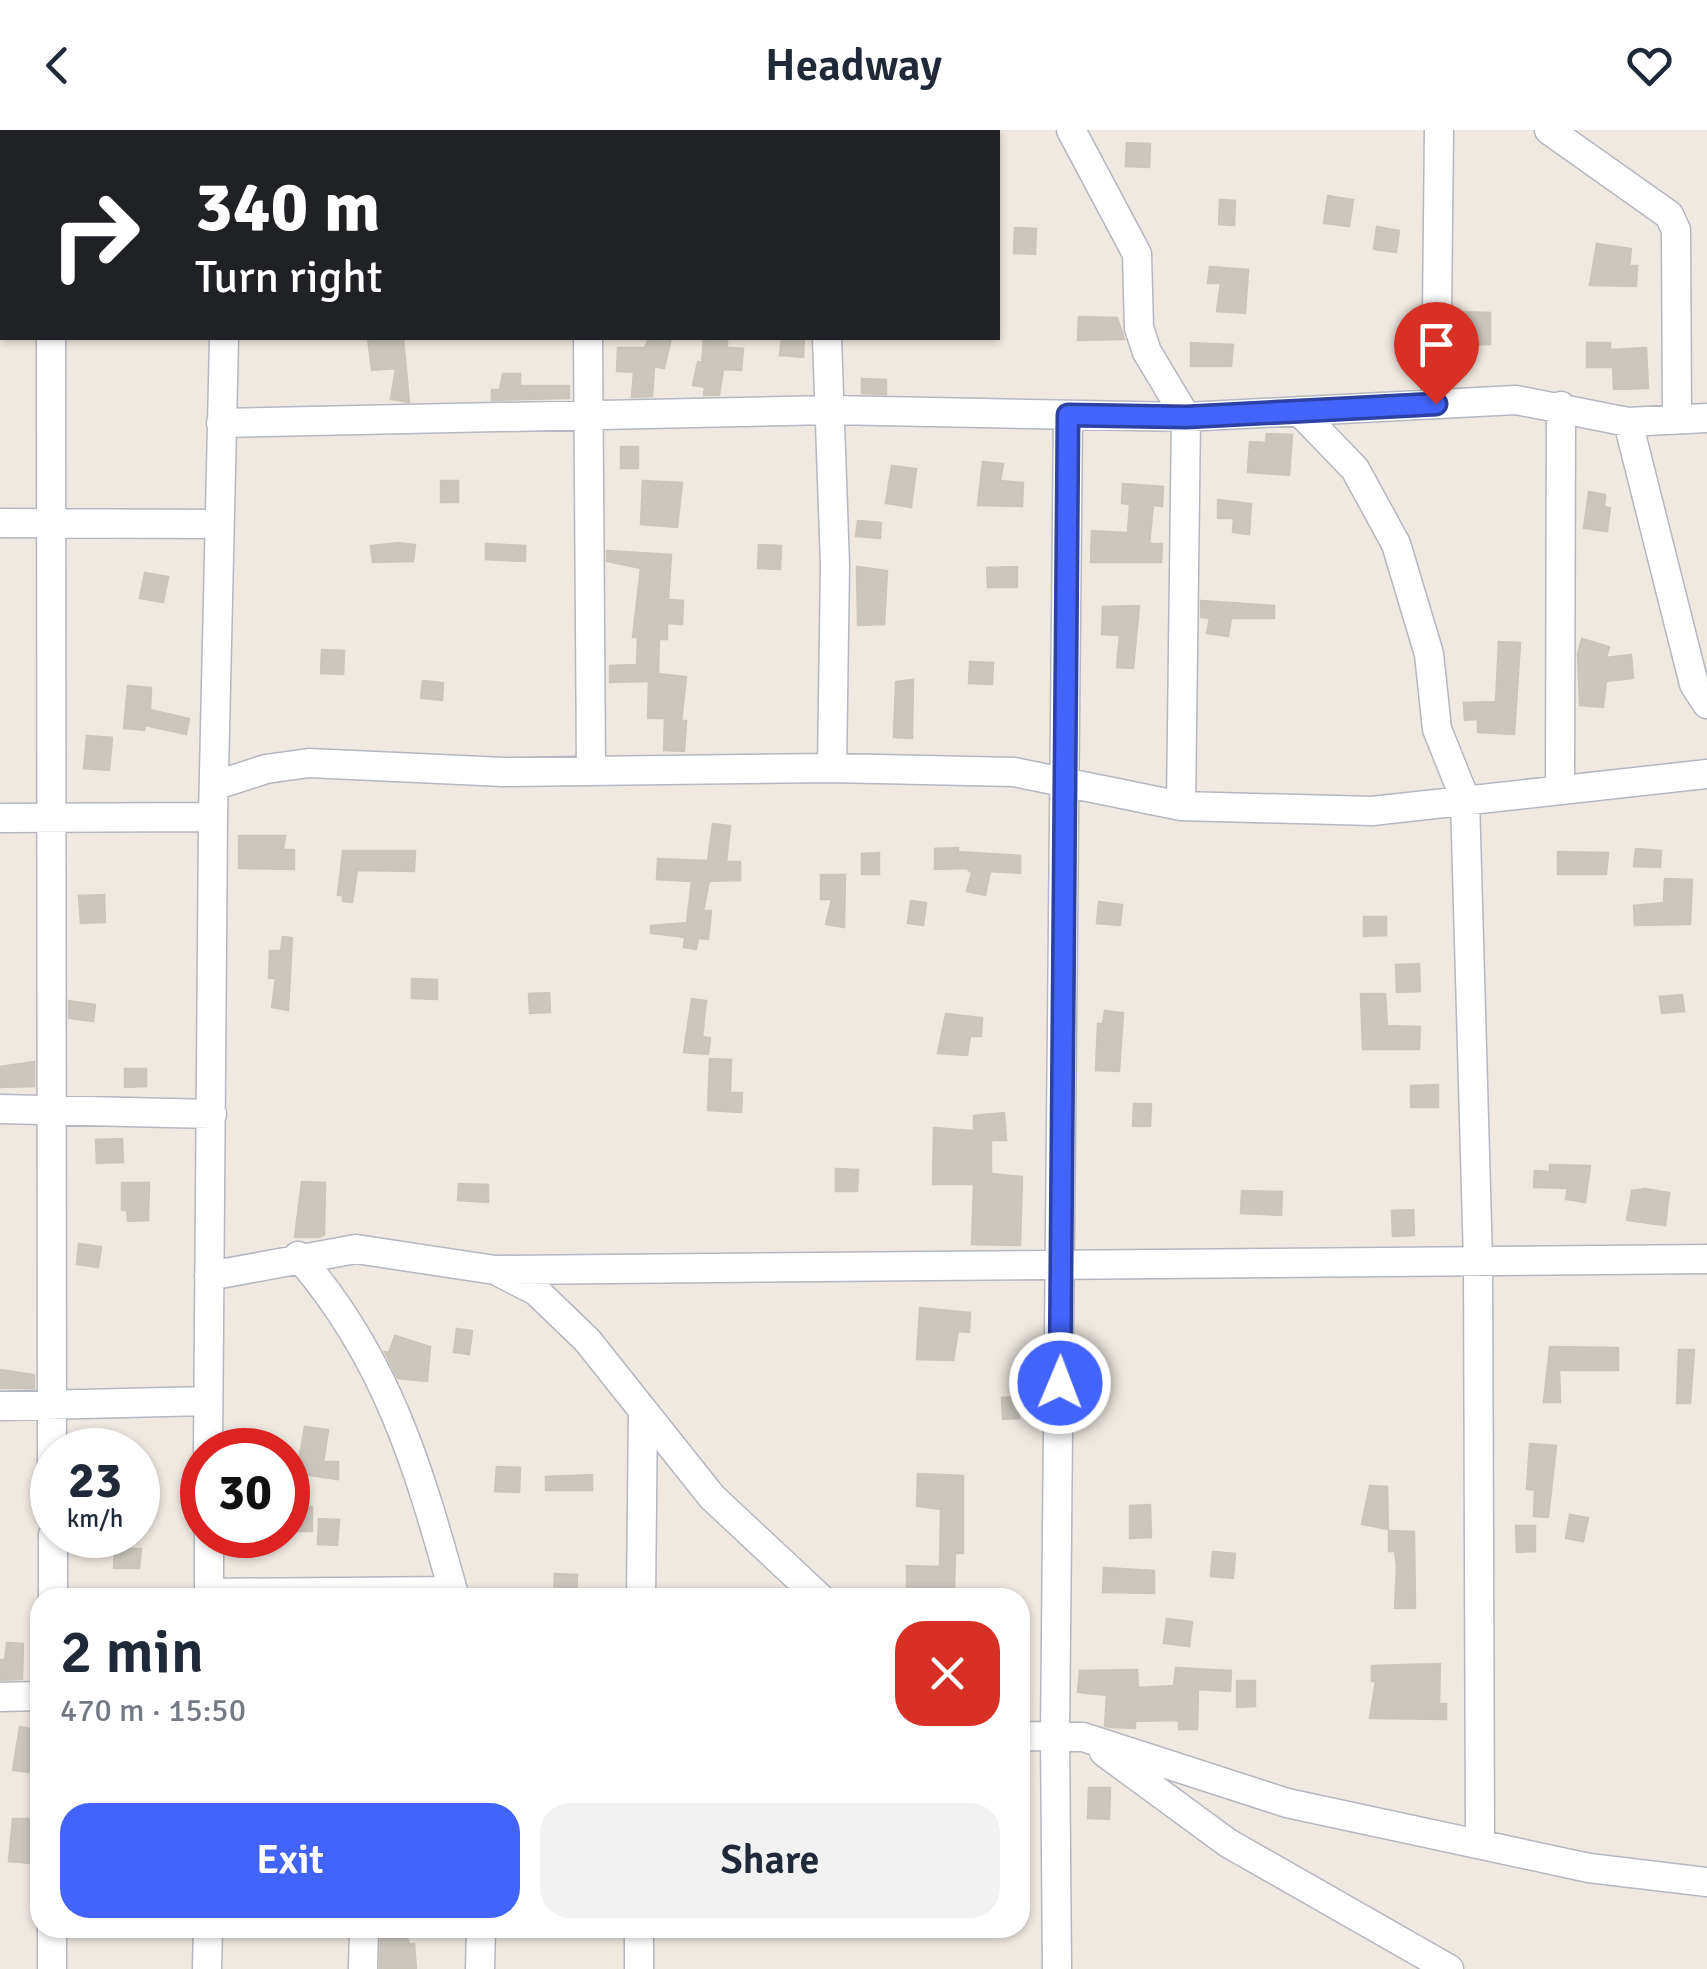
<!DOCTYPE html>
<html lang="en">
<head>
<meta charset="utf-8">
<style>
  body { margin:0; font-family:Signika,sans-serif; background:#f2f2f3; color:#1f2937; height:100vh; display:flex; flex-direction:column; font-size:38px; white-space:nowrap }
  * { box-sizing:border-box; margin:0 }
  p { font-size:32px; color:#747a83 }
  .icon { flex:none; width:55px; height:55px; fill:none; stroke:currentColor; stroke-width:2; stroke-linecap:round; stroke-linejoin:round }
  .map { position:relative; flex:1; overflow:hidden }
  .panel { position:absolute; left:30px; top:1458px; width:1000px; height:350px; display:flex; flex-direction:column; background:#fff; border-radius:30px; box-shadow:0 2px 8px #0004 }
  .panel>* { flex:none }
  .guide { position:absolute; left:0px; top:0px; width:1000px; height:210px; box-shadow:0 2px 8px #0004; background:#202124; color:#fff; overflow:hidden }
  .speed { position:absolute; left:30px; top:1298px; display:flex; gap:20px; font-size:50px; font-weight:700; text-align:center }
  .speed>* { display:grid; place-content:center; width:130px; height:130px; border-radius:50%; background:#fff; box-shadow:0 2px 8px #0004; line-height:1 }
  .speed small { font-size:25px; font-weight:400 }
  .speed .limit { border:15px solid #d22; background:#fff; color:#111 }
  .pin { position:absolute; display:grid; place-items:center; width:85px; height:85px; color:#fff; margin:-102px -42px; border-radius:50% 50% 50% 0; rotate:-45deg; box-shadow:0 0 10px #0007 }
  .pin .icon { rotate:45deg }
  .me { position:absolute; width:110px; margin:-55px; rotate:1deg; stroke-linejoin:round; filter:drop-shadow(0 0 8px #0008) }
  .turn { display:flex; align-items:center; gap:35px; height:210px; padding:0 30px; font-size:45px }
  .turn .icon { width:130px; height:130px; stroke-width:2.5 }
  .turn b { display:block; font-size:70px; line-height:85px }
  .round { display:grid; place-items:center; flex:none; width:105px; height:105px; border-radius:30px; background:#f2f2f3 }
  .head { display:flex; align-items:center; justify-content:space-between; height:170px; padding:0 30px }
  h1 { font-size:60px; font-weight:600; line-height:75px }
  .primary-button { display:flex; gap:20px; margin-top:auto; padding:20px 30px }
  .primary-button a { flex:1; height:115px; border-radius:30px; background:#4264fb; color:#fff; font-size:40px; font-weight:600; line-height:115px; text-align:center }
  .primary-button a+a { background:#f2f2f3; color:#1f2937 }
  header { display:flex; justify-content:space-between; align-items:center; height:130px; padding:0 30px; background:#fff; font-size:45px; font-weight:600 }
  .map>svg:first-child { display:block }
  .building { fill:#cbc7bf; stroke:#cbc5ba; stroke-width:2.5 }
  .lines { fill:none; stroke-linecap:round; stroke-linejoin:round }
  .minor-casing { stroke:#b4b7c1; stroke-width:31 }
  .minor { stroke:#fff; stroke-width:28 }
  .route-casing { stroke:#2b41a3; stroke-width:25 }
  .route { stroke:#4264fb; stroke-width:18 }
</style>
</head>
<body>
<header><svg class="icon" aria-label="back" viewBox="0 0 24 24"><path d="M15 5l-7 7 7 7"/></svg>Headway<svg class="icon" aria-label="heart" viewBox="0 0 24 24"><path d="M12 20l-8-8c-3-5 5-10 8-4 3-6 11-1 8 4z"/></svg></header>
<div class="map">
<svg width="1707" height="1839" viewBox="0 0 1707 1839">
  <rect width="100%" height="100%" fill="#efe9e1"/>
  <!-- building -->
  <path class="building" d="M 1127,13 L 1150,14 L 1149,37 L 1126,36 Z
    M 1328,66 L 1353,70 L 1349,96 L 1324,93 Z
    M 1220,70 L 1235,71 L 1234,95 L 1219,94 Z
    M 1377,97 L 1399,101 L 1396,122 L 1374,119 Z
    M 1015,98 L 1036,99 L 1035,124 L 1014,123 Z
    M 1597,114 L 1631,119 L 1629,136 L 1637,136 L 1636,156 L 1590,155 Z
    M 1210,137 L 1248,140 L 1245,183 L 1217,181 L 1221,153 L 1208,153 Z
    M 1454,182 L 1490,183 L 1490,214 L 1454,215 Z
    M 1079,187 L 1117,188 L 1124,209 L 1078,210 Z
    M 368,208 L 403,208 L 409,272 L 391,269 L 396,238 L 372,240 Z
    M 649,208 L 671,208 L 664,238 L 654,236 L 652,266 L 632,267 L 634,242 L 617,241 L 618,218 L 645,218 Z
    M 704,208 L 727,208 L 727,218 L 743,219 L 741,240 L 723,239 L 719,265 L 704,265 L 705,257 L 693,255 L 698,232 L 702,233 Z
    M 782,208 L 804,208 L 803,227 L 780,225 Z
    M 1191,213 L 1233,215 L 1231,236 L 1191,236 Z
    M 1587,213 L 1610,213 L 1610,220 L 1646,218 L 1648,258 L 1614,259 L 1613,237 L 1587,237 Z
    M 503,244 L 520,244 L 520,256 L 569,256 L 569,268 L 492,270 L 492,260 L 500,260 Z
    M 862,249 L 886,250 L 886,264 L 862,263 Z
    M 1267,304 L 1292,305 L 1289,345 L 1248,342 L 1250,312 L 1266,313 Z
    M 621,317 L 638,317 L 638,338 L 621,338 Z
    M 983,332 L 1003,334 L 1000,351 L 1023,353 L 1022,376 L 978,375 Z
    M 892,336 L 916,339 L 911,377 L 886,373 Z
    M 441,351 L 458,351 L 458,372 L 441,372 Z
    M 643,351 L 682,353 L 677,397 L 641,394 Z
    M 1123,354 L 1163,357 L 1162,376 L 1153,375 L 1149,414 L 1162,414 L 1161,432 L 1091,432 L 1092,401 L 1128,403 L 1130,374 L 1122,373 Z
    M 1589,362 L 1605,365 L 1604,377 L 1610,378 L 1607,401 L 1584,398 Z
    M 1218,370 L 1251,374 L 1249,404 L 1233,402 L 1234,388 L 1218,388 Z
    M 858,391 L 881,393 L 880,408 L 856,406 Z
    M 398,413 L 415,415 L 413,431 L 373,432 L 371,416 Z
    M 486,414 L 525,416 L 525,431 L 486,429 Z
    M 759,415 L 781,416 L 780,439 L 758,438 Z
    M 607,421 L 671,425 L 668,470 L 683,471 L 682,494 L 667,493 L 667,509 L 659,509 L 658,544 L 686,547 L 681,591 L 686,591 L 684,621 L 664,620 L 665,588 L 648,588 L 649,551 L 610,552 L 610,536 L 637,535 L 638,507 L 633,507 L 641,438 L 607,431 Z
    M 857,437 L 887,441 L 884,494 L 858,495 Z
    M 1017,437 L 1017,457 L 988,457 L 987,438 Z
    M 145,443 L 168,447 L 163,472 L 140,468 Z
    M 1201,471 L 1274,476 L 1274,488 L 1231,488 L 1228,506 L 1207,503 L 1210,488 L 1201,487 Z
    M 1139,476 L 1133,538 L 1117,537 L 1120,505 L 1102,504 L 1103,477 Z
    M 1582,509 L 1609,517 L 1606,528 L 1631,525 L 1633,548 L 1606,551 L 1603,577 L 1580,575 L 1578,524 Z
    M 1499,512 L 1520,513 L 1514,604 L 1478,602 L 1478,589 L 1465,590 L 1464,573 L 1496,572 Z
    M 322,520 L 344,521 L 343,544 L 321,543 Z
    M 970,532 L 993,533 L 992,554 L 969,553 Z
    M 913,550 L 912,608 L 894,607 L 896,552 Z
    M 423,551 L 443,553 L 442,570 L 421,568 Z
    M 128,556 L 151,558 L 150,580 L 189,589 L 186,604 L 145,595 L 144,600 L 124,598 Z
    M 87,606 L 112,608 L 109,640 L 84,638 Z
    M 713,694 L 730,696 L 726,732 L 740,732 L 740,750 L 709,751 L 703,781 L 711,781 L 708,809 L 698,808 L 696,819 L 684,817 L 685,807 L 651,803 L 651,796 L 687,793 L 692,751 L 657,749 L 658,729 L 708,731 Z
    M 239,706 L 285,706 L 283,720 L 294,720 L 294,739 L 239,738 Z
    M 958,718 L 958,722 L 1020,726 L 1020,743 L 990,741 L 985,765 L 967,761 L 972,743 L 967,738 L 935,739 L 935,719 Z
    M 1636,719 L 1661,721 L 1660,737 L 1634,736 Z
    M 343,721 L 415,721 L 414,741 L 357,740 L 352,772 L 343,771 L 343,765 L 338,765 Z
    M 1558,722 L 1608,723 L 1606,744 L 1558,744 Z
    M 879,723 L 879,744 L 862,744 L 862,724 Z
    M 821,745 L 845,745 L 844,797 L 826,794 L 832,769 L 821,769 Z
    M 1665,749 L 1692,750 L 1690,794 L 1635,795 L 1634,776 L 1664,773 Z
    M 104,765 L 105,792 L 81,793 L 79,766 Z
    M 911,771 L 926,773 L 923,795 L 908,793 Z
    M 1099,772 L 1122,775 L 1120,795 L 1097,793 Z
    M 1364,787 L 1386,787 L 1386,805 L 1364,806 Z
    M 283,807 L 292,808 L 288,880 L 272,877 L 276,848 L 269,848 L 270,821 L 281,821 Z
    M 1419,834 L 1420,861 L 1397,862 L 1396,835 Z
    M 412,849 L 437,850 L 437,869 L 412,868 Z
    M 549,863 L 550,882 L 530,883 L 529,864 Z
    M 1361,864 L 1385,864 L 1387,896 L 1420,897 L 1419,919 L 1363,919 Z
    M 1682,865 L 1684,881 L 1662,883 L 1660,867 Z
    M 692,869 L 706,871 L 702,907 L 710,908 L 708,924 L 684,922 Z
    M 69,871 L 95,875 L 93,891 L 69,888 Z
    M 1105,881 L 1123,883 L 1119,941 L 1096,940 L 1098,894 L 1103,894 Z
    M 946,884 L 982,888 L 981,906 L 970,906 L 967,925 L 938,923 Z
    M 710,929 L 731,930 L 730,963 L 742,963 L 741,982 L 708,980 Z
    M 34,932 L 34,956 L 0,957 L 0,937 Z
    M 125,939 L 146,939 L 146,956 L 125,957 Z
    M 1438,955 L 1438,977 L 1411,977 L 1411,956 Z
    M 1134,974 L 1151,974 L 1150,996 L 1133,996 Z
    M 1004,983 L 1006,1010 L 991,1010 L 991,1044 L 1022,1047 L 1020,1115 L 972,1114 L 974,1054 L 933,1054 L 934,998 L 974,1001 L 974,986 Z
    M 122,1009 L 123,1032 L 97,1033 L 96,1010 Z
    M 1550,1035 L 1590,1036 L 1585,1072 L 1566,1069 L 1568,1058 L 1534,1057 L 1535,1041 L 1550,1042 Z
    M 836,1039 L 858,1040 L 857,1061 L 836,1061 Z
    M 302,1052 L 325,1053 L 324,1105 L 319,1107 L 295,1107 Z
    M 122,1053 L 149,1053 L 148,1090 L 128,1091 L 127,1080 L 122,1080 Z
    M 459,1054 L 488,1055 L 488,1072 L 458,1070 Z
    M 1645,1059 L 1669,1063 L 1665,1095 L 1627,1090 L 1632,1061 Z
    M 1242,1061 L 1282,1062 L 1281,1085 L 1241,1083 Z
    M 1413,1080 L 1414,1105 L 1393,1106 L 1392,1081 Z
    M 79,1114 L 101,1117 L 98,1137 L 77,1134 Z
    M 920,1178 L 970,1183 L 969,1202 L 958,1201 L 953,1230 L 917,1229 Z
    M 457,1199 L 472,1201 L 469,1224 L 454,1222 Z
    M 395,1206 L 430,1217 L 427,1251 L 398,1248 L 385,1222 L 389,1223 Z
    M 1550,1217 L 1618,1218 L 1618,1240 L 1559,1240 L 1560,1272 L 1544,1272 Z
    M 1679,1220 L 1694,1220 L 1690,1273 L 1677,1273 Z
    M 0,1240 L 34,1245 L 34,1258 L 0,1258 Z
    M 1018,1267 L 1019,1288 L 1003,1289 L 1002,1268 Z
    M 305,1297 L 328,1300 L 323,1332 L 338,1332 L 338,1349 L 288,1342 L 288,1332 L 299,1332 Z
    M 1530,1314 L 1556,1316 L 1548,1387 L 1534,1386 L 1535,1360 L 1527,1359 Z
    M 497,1337 L 520,1338 L 519,1362 L 495,1361 Z
    M 918,1344 L 963,1346 L 963,1423 L 955,1423 L 954,1461 L 935,1460 L 935,1466 L 907,1465 L 907,1436 L 940,1437 L 941,1379 L 917,1376 Z
    M 592,1345 L 592,1360 L 546,1360 L 546,1347 Z
    M 1370,1356 L 1387,1357 L 1388,1399 L 1362,1394 Z
    M 1150,1375 L 1151,1407 L 1130,1408 L 1130,1376 Z
    M 290,1377 L 312,1377 L 312,1401 L 290,1401 Z
    M 1570,1385 L 1588,1388 L 1583,1411 L 1566,1408 Z
    M 319,1389 L 339,1390 L 337,1415 L 318,1414 Z
    M 1516,1396 L 1535,1396 L 1535,1421 L 1517,1422 Z
    M 1389,1401 L 1414,1402 L 1415,1478 L 1395,1478 L 1397,1436 L 1395,1421 L 1389,1421 Z
    M 115,1419 L 141,1419 L 139,1438 L 114,1438 Z
    M 1213,1422 L 1235,1424 L 1233,1448 L 1211,1446 Z
    M 1104,1438 L 1154,1441 L 1154,1463 L 1103,1462 Z
    M 555,1444 L 577,1445 L 576,1468 L 554,1468 Z
    M 1167,1489 L 1192,1492 L 1189,1516 L 1164,1513 Z
    M 7,1513 L 23,1514 L 22,1549 L 0,1550 L 0,1530 L 5,1530 Z
    M 1440,1534 L 1439,1574 L 1446,1574 L 1446,1589 L 1370,1588 L 1376,1551 L 1372,1551 L 1372,1536 Z
    M 1176,1538 L 1231,1541 L 1230,1561 L 1198,1559 L 1197,1599 L 1179,1599 L 1179,1590 L 1135,1591 L 1135,1598 L 1110,1597 L 1105,1596 L 1107,1565 L 1078,1562 L 1080,1541 L 1137,1540 L 1138,1558 L 1174,1556 Z
    M 1237,1551 L 1255,1551 L 1255,1576 L 1237,1577 Z
    M 20,1597 L 36,1600 L 29,1642 L 13,1640 Z
    M 1089,1658 L 1110,1658 L 1109,1689 L 1088,1688 Z
    M 13,1689 L 32,1689 L 30,1733 L 9,1731 Z
    M 381,1798 L 405,1798 L 409,1815 L 414,1814 L 416,1839 L 380,1839 Z"/>
  <g class="lines">
    <!-- minor casing -->
    <g class="minor-casing">
      <path id="minor" d="M 656,0 L 660,2
        M 1071,0 L 1137,124 L 1139,198 L 1147,222 L 1186,287 L 1181,676
        M 1549,0 L 1669,85 L 1676,100 L 1677,288
        M 51,2 L 51,0
        M 228,2 L 228,0
        M 588,2 L 588,0
        M 0,93 L 2,93
        M 51,208 L 52,1380
        M 588,208 L 591,641
        M 827,208 L 835,435 L 832,638
        M 1436,274 L 1439,0
        M 1299,281 L 1355,339 L 1396,414 L 1429,524 L 1437,599 L 1465,669 L 1478,1131 L 1480,1714
        M 1628,292 L 1694,554 L 1707,574
        M 221,293 L 831,280 L 1186,287 L 1516,270 L 1628,292 L 1707,288
        M 0,393 L 219,394
        M 214,656 L 266,639 L 309,633 L 504,642 L 832,638 L 1014,642 L 1181,676 L 1372,681 L 1707,644
        M 1560,659 L 1561,276
        M 0,688 L 213,687
        M 0,979 L 212,984
        M 495,1140 L 1707,1129
        M 209,1146 L 356,1119 L 495,1140 L 536,1161 L 587,1210 L 712,1367 L 820,1468
        M 0,1276 L 207,1271
        M 208,1320 L 213,687 L 224,208
        M 53,1405 L 53,1468
        M 209,1405 L 209,1468
        M 209,1463 L 453,1461 C 418,1335 386,1227 298,1126
        M 641,1468 L 643,1280
        M 0,1567 L 40,1566
        M 1020,1606 L 1083,1607 L 1287,1673 L 1589,1738 L 1707,1752
        M 1104,1622 L 1228,1713 L 1449,1839
        M 639,1798 L 639,1839
        M 52,1839 L 52,1798
        M 207,1839 L 208,1798
        M 363,1839 L 364,1798
        M 480,1839 L 481,1798
        M 1057,1839 L 1055,1606 L 1068,285"/>
    </g>
    <!-- minor -->
    <use href="#minor" class="minor"/>
  </g>
  <g class="lines">
    <!-- route casing -->
    <g class="route-casing">
      <path id="route" d="M 1060,1253 L 1068,285 L 1186,287 L 1436,274"/>
    </g>
    <!-- route -->
    <use href="#route" class="route"/>
  </g>
</svg>
<div class="speed"><div>23<small>km/h</small></div><div class="limit">30</div></div>
<div class="pin" style="left:1436px;top:274px;background:#d93025"><svg class="icon" aria-label="arrive" viewBox="0 0 24 24"><path d="M6 21V4h12l-3 4 3 4H6"/></svg></div>
<svg class="me" style="left:1060px;top:1253px" viewBox="-20 -20 40 40"><circle r="17" fill="#4264fb" stroke="#fff" stroke-width="3"/><path d="M0-11L8 9 0 5-8 9z" fill="#fff"/></svg>
<div class="guide">
<div class="turn"><svg class="icon" aria-label="right" viewBox="0 0 24 24"><path d="M7 20v-9h11M14 6l5 5-5 5"/></svg><div><b>340 m</b>Turn right</div></div>
</div>
<section class="panel">
<div class="head"><div><h1>2 min</h1><p>470 m · 15:50</p></div><a class="round" style="background:#d93025;color:#fff"><svg class="icon" aria-label="close" viewBox="0 0 24 24"><path d="M6 6l12 12M18 6L6 18"/></svg></a></div>
<div class="primary-button"><a>Exit</a><a>Share</a></div>
</section>
</div>
</body>
</html>
